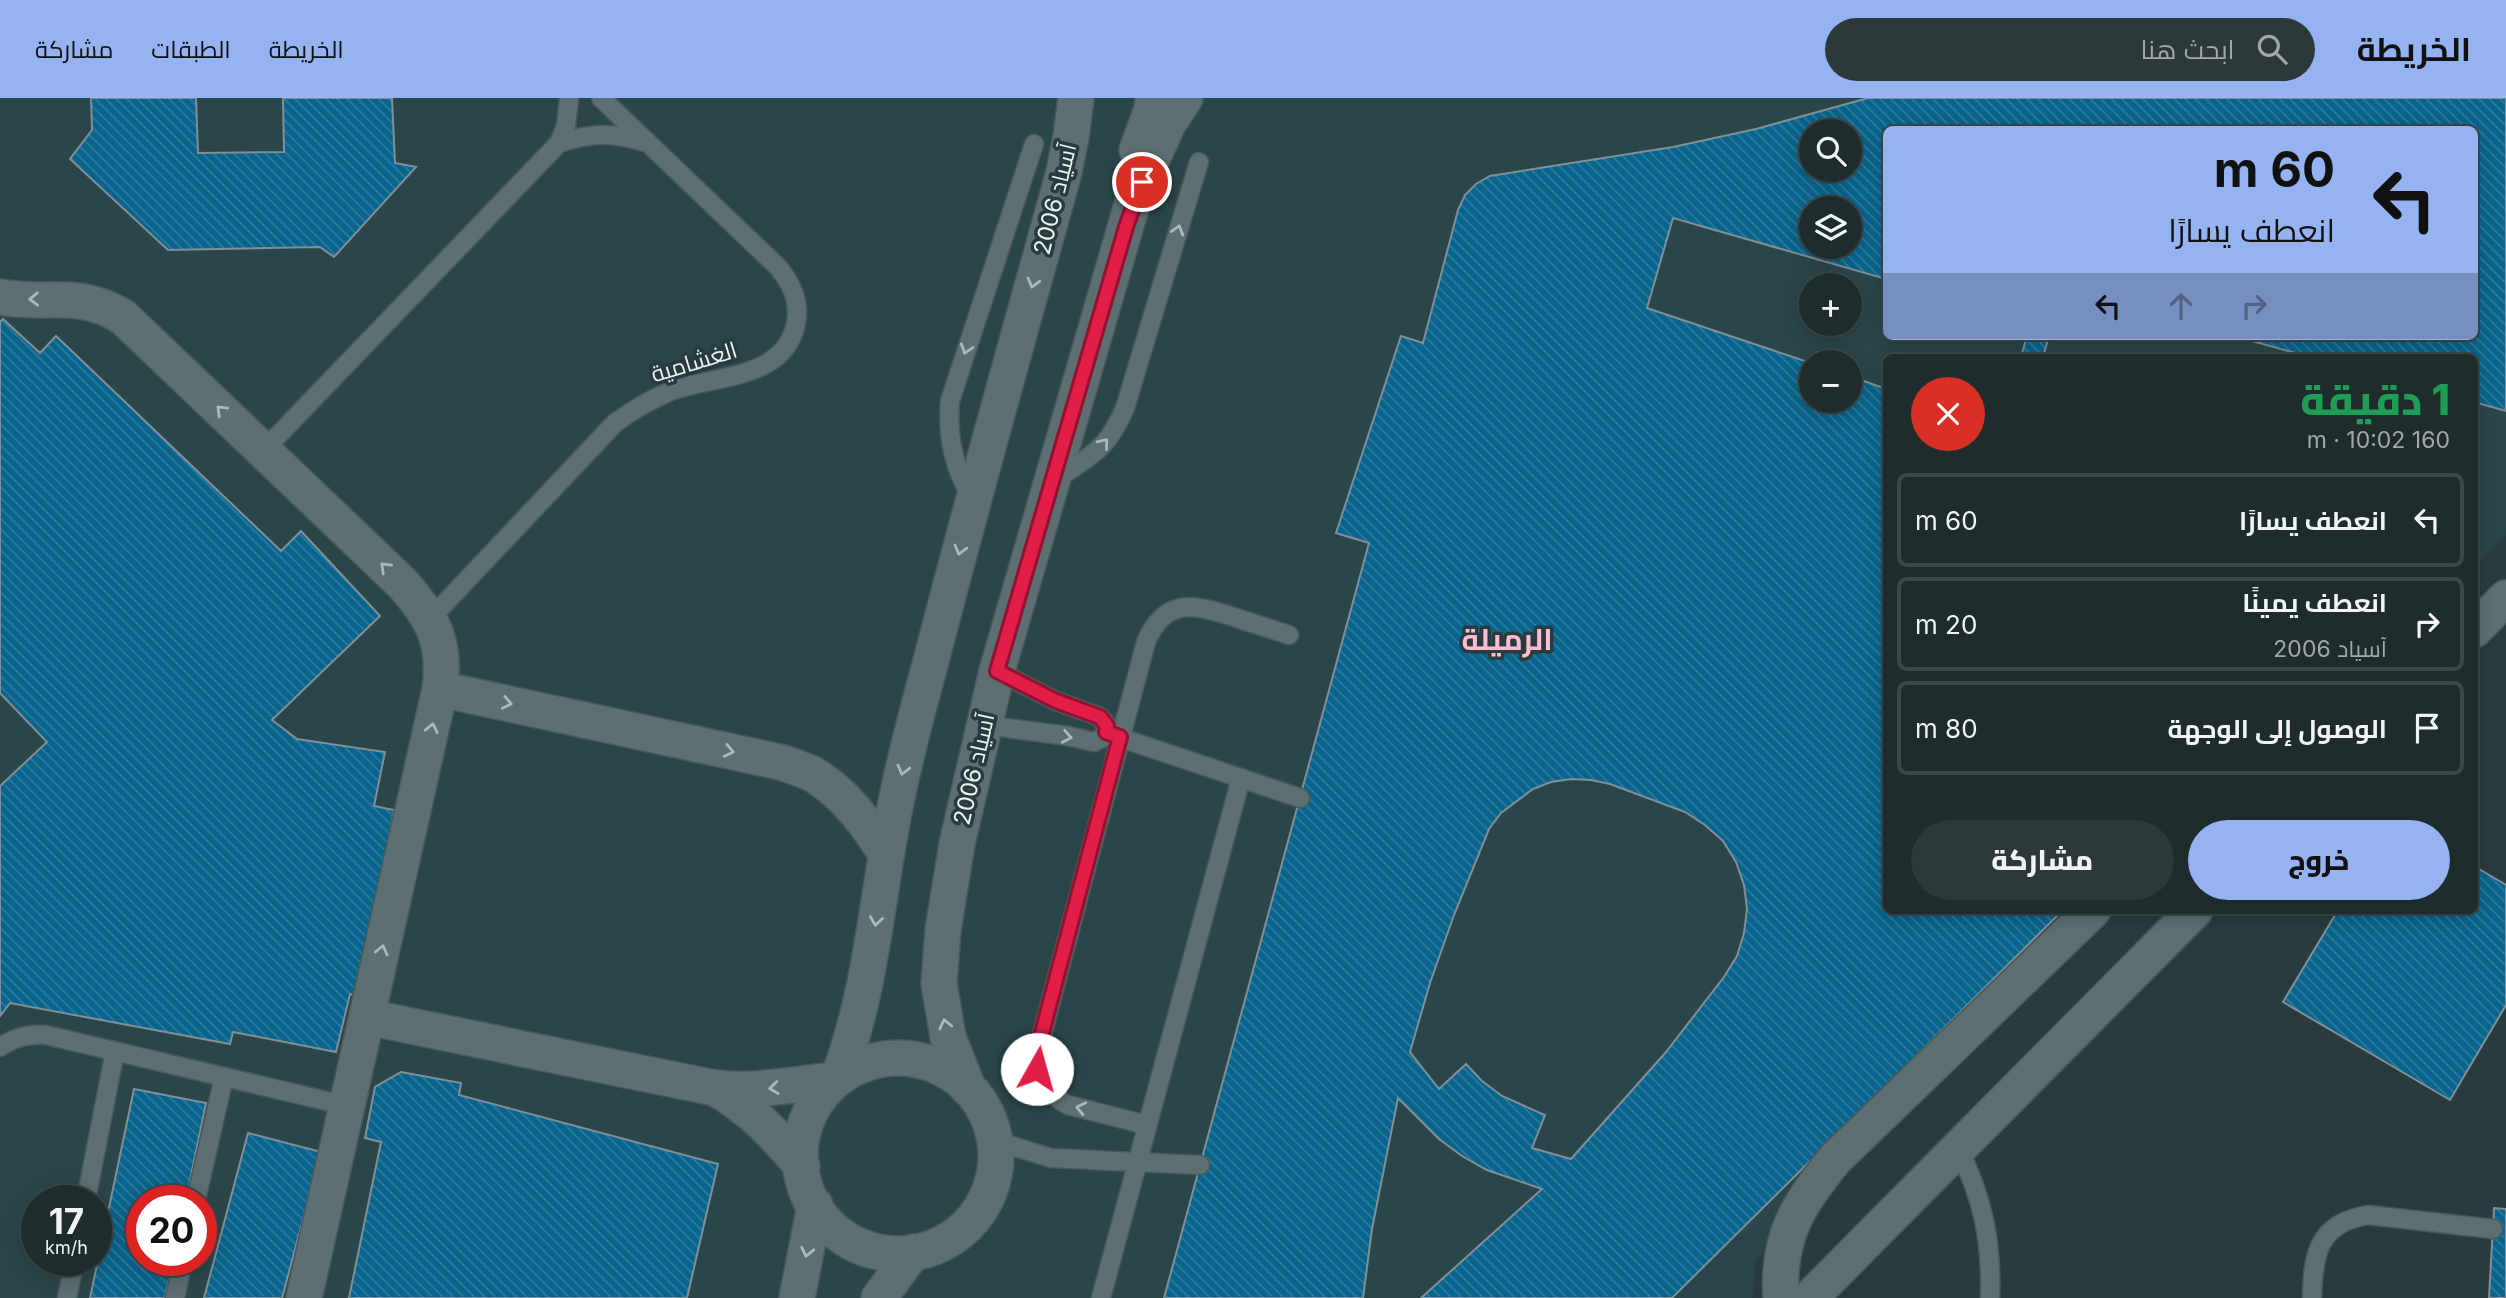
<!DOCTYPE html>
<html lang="ar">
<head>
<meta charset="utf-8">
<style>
  body { margin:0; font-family:Inter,Cairo,sans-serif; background:#2c383a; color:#f1f3f6; direction:rtl; height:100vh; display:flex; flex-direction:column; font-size:26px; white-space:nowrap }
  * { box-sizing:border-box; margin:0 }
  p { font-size:23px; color:#a1a7aa }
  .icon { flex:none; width:38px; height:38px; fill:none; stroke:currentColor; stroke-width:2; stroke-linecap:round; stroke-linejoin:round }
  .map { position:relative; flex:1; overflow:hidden; direction:ltr }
  .side { position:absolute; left:1883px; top:256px; width:595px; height:560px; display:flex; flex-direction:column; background:#1f2c2e; border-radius:10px; box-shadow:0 4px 18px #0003,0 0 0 2px #3c484a; direction:rtl }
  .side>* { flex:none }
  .top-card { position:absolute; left:1883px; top:28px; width:595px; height:214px; border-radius:10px; box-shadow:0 4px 18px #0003,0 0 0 2px #3c484a; direction:rtl; background:#95b2f1; color:#111; overflow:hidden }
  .controls { position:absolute; left:1799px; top:21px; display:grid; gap:14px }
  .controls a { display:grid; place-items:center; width:63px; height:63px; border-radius:50%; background:#1f2c2e; box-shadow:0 4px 18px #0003,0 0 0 2px #3c484a; font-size:35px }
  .speed { position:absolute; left:21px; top:1087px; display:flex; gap:14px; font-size:35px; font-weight:700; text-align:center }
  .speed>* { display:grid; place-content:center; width:91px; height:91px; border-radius:50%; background:#1f2c2e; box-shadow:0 4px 18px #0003,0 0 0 2px #3c484a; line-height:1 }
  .speed small { font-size:18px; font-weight:400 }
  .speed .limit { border:10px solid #d22; background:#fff; color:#111 }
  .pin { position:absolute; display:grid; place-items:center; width:60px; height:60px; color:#fff; margin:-30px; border:4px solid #fff; border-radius:50%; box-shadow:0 2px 7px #0007 }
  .me { position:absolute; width:77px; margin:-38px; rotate:7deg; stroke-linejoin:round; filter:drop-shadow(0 0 5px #0008) }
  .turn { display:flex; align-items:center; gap:24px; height:147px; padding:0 28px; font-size:32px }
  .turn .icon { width:91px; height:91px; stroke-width:2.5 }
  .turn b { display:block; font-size:49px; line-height:60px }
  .lanes { display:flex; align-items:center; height:66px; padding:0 28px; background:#0003; justify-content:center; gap:35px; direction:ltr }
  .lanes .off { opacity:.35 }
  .round { display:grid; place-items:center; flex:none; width:74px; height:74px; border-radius:37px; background:#2c383a }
  .headline { display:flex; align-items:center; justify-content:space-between; height:119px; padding:0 28px }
  h1 { font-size:42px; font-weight:800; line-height:52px; color:#1e9e55 }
  .action { display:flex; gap:14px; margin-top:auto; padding:14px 28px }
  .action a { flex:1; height:80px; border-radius:42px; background:#95b2f1; color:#111; font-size:28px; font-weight:800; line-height:80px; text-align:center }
  .action a+a { background:#2c383a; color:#f1f3f6 }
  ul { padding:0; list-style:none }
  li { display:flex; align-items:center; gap:21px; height:94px; margin:0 14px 10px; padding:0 14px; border:4px solid #3c484a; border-radius:10px }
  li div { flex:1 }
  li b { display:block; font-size:26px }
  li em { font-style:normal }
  header { display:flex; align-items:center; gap:42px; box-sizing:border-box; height:98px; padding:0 35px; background:#95b2f1; color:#111 }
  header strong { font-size:33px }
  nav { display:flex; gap:38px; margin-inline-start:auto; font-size:24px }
  .search { width:490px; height:63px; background:#2c383a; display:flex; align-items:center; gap:18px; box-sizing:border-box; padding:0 24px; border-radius:38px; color:#a1a7aa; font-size:26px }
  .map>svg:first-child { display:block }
  .built { fill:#2b4649; fill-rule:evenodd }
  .building { fill:url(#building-back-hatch); stroke:#808f99; stroke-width:2; fill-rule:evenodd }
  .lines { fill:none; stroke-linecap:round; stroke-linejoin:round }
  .lane-casing { stroke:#49595b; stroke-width:21 }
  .street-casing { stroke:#49595b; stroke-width:38 }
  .lane { stroke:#5c6f71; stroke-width:18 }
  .street { stroke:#5c6f71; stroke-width:35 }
  .oneway { stroke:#aab9ba }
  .route-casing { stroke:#92132f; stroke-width:18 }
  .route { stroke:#e11d48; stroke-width:12 }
  .labels { text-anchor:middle; stroke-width:7; stroke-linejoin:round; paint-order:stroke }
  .street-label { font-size:23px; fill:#eaf5f6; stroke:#293b3d }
  .district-label { font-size:30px; font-weight:bold; fill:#febcd1; stroke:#293b3d }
</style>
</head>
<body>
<header>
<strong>الخريطة</strong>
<div class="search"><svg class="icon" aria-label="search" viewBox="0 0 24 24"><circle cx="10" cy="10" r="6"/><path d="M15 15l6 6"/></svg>ابحث هنا</div>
<nav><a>الخريطة</a><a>الطبقات</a><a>مشاركة</a></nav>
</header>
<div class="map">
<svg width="2506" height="1200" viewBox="0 0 2506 1200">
  <defs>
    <pattern id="building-back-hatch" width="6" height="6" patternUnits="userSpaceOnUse" patternTransform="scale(1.75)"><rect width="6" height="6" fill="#08648c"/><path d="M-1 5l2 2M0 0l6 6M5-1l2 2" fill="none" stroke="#2c7b9d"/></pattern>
  </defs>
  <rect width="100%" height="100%" fill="#293b3d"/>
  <!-- built -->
  <path class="built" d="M 0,0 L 2506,0 L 2506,437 L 2475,468 L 2474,259 L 1886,259 L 1886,812 L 2118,812 L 1756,1162 L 1752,1200 L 0,1200 ZM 1886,32 L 2474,32 L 2474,238 L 1886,238 ZM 1811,33 L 1850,33 L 1850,72 L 1811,72 ZM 1811,110 L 1850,110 L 1850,149 L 1811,149 ZM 1811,187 L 1850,187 L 1850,226 L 1811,226 ZM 1811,264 L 1850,264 L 1850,303 L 1811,303 ZM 37,1102 L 96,1102 L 96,1162 L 37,1162 ZM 142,1102 L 201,1102 L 201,1162 L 142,1162 Z"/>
  <!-- building -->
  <path class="building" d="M 91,0 L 196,0 L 198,55 L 284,54 L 283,0 L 392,0 L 395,65 L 416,69 L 334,159 L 320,149 L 168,152 L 70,61 L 92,32 Z
    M 1868,0 L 2506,0 L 2506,313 L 2474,304 L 2474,259 L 2310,259 L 2234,238 L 2474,238 L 2474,32 L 1886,32 L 1886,181 L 1673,120 L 1647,210 L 1811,265 L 1811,303 L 1850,303 L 1850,278 L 1886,291 L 1886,812 L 2063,812 L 1672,1200 L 1421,1200 L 1542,1091 L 1487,1072 L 1462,1058 L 1439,1041 L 1398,1000 L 1372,1131 L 1363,1200 L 1164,1200 L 1369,445 L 1336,435 L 1401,238 L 1423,245 L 1458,112 L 1465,97 L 1476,86 L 1490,78 L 1673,49 L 1756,31 ZM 1811,33 L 1850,33 L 1850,72 L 1811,72 ZM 1811,110 L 1850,110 L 1850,149 L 1811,149 ZM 1571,681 L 1591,682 L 1610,686 L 1685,714 L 1705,727 L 1723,743 L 1736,764 L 1744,787 L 1747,811 L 1744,835 L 1737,858 L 1724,879 L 1666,954 L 1571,1061 L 1532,1050 L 1545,1017 L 1502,998 L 1482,983 L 1466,966 L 1439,991 L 1410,954 L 1430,885 L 1454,817 L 1489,731 L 1501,715 L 1533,691 L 1551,684 Z
    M 3,221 L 40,255 L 56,238 L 281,453 L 301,433 L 380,518 L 272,622 L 297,641 L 385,654 L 374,708 L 394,712 L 361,900 L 350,896 L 336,954 L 233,934 L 230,946 L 10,905 L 0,918 L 0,688 L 47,644 L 0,595 L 0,224 Z
    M 2027,238 L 2049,238 L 2043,259 L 2021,259 Z
    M 2474,768 L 2506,787 L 2506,907 L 2450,1002 L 2283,904 L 2338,812 L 2474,812 Z
    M 401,974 L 461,985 L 459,997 L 718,1066 L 687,1200 L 349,1200 L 381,1044 L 365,1040 L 375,989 Z
    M 134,991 L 206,1005 L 186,1102 L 142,1102 L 142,1162 L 173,1162 L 165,1200 L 90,1200 Z
    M 248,1035 L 321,1054 L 282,1200 L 204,1200 Z
    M 2494,1110 L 2506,1111 L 2506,1200 L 2489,1200 Z"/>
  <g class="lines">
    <!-- lane casing -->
    <g class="lane-casing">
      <path id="lane" d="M 559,45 C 590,35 614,34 644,44
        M 263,353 L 559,45 L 566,28 L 569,0
        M 1056,382 C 1091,356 1106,354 1125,310 L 1199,64
        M 973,402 C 954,370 947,341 950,303 L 1034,46
        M 430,521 L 615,325 C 633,312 651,301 671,293 C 715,277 785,282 796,225 C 800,203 792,187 779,170 L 601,0
        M 985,627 L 1068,638 L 1094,644 L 1104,639 L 1107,628 L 1100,619 L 1056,603 L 997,573
        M 1109,636 L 1300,700
        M 0,949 C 15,939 28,936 46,937 L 348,1008
        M 1147,1027 L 1068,1007 C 1047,996 1038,982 1036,959 L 1146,544 C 1166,497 1197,507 1237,520 C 1254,526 1272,531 1289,537
        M 996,1043 L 1051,1060 L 1200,1067
        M 1958,1050 C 1983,1100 1992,1144 1990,1200
        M 86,1102 L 115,953
        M 196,1102 L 224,979
        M 67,1200 L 75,1162
        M 175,1200 L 183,1162
        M 1101,1200 L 1241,680
        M 2312,1200 C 2313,1156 2318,1125 2368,1117 L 2493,1131"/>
    </g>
    <!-- street casing -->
    <g class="street-casing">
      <path id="street" d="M 1137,52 L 1152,11 L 1153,0
        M 0,199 C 47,208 78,191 123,219 L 402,485 C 433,520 446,544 440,591 L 304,1200
        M 2474,532 L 2506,500
        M 440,591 L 780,664 C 792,668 806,672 816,678 C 847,698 867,726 886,756
        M 367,919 L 715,990 C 756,994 793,987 833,982
        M800 1058a98 98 0 1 1 196 0a98 98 0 1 1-196 0Z
        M 840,975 C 875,880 878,779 901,681 C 913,626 929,572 943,517 C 981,371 1022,225 1063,78 L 1071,39 L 1076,0
        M 715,990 C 754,1013 773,1035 802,1068
        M 968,990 L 948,939 L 939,886 L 943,832 L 957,746 L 997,573 L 1133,103 L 1168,26 L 1185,0
        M 797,1200 L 815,1107
        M 879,1200 L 913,1154
        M 1781,1200 C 1777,1139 1798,1106 1835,1061 L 2093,812
        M 1810,1200 L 2195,812"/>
    </g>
    <!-- lane -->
    <use href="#lane" class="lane"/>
    <!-- street -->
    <use href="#street" class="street"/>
  </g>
  <!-- one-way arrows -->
  <defs><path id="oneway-chevron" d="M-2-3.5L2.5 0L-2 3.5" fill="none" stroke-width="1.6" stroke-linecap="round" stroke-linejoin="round" transform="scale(1.75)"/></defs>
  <g class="oneway">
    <use href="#oneway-chevron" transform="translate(1178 132) rotate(-73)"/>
    <use href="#oneway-chevron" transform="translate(1033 185) rotate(105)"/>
    <use href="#oneway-chevron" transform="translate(34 201) rotate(179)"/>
    <use href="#oneway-chevron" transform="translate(966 251) rotate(108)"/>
    <use href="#oneway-chevron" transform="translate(221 312) rotate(-136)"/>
    <use href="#oneway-chevron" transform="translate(1104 345) rotate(-51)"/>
    <use href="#oneway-chevron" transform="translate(960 452) rotate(105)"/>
    <use href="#oneway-chevron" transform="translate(385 469) rotate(-136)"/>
    <use href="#oneway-chevron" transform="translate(507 605) rotate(12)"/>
    <use href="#oneway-chevron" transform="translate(432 630) rotate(-78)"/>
    <use href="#oneway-chevron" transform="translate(1067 639) rotate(11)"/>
    <use href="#oneway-chevron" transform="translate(729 653) rotate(12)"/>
    <use href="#oneway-chevron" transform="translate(903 672) rotate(104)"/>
    <use href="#oneway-chevron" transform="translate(876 823) rotate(98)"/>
    <use href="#oneway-chevron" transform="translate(382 852) rotate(-77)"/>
    <use href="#oneway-chevron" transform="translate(945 926) rotate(-103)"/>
    <use href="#oneway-chevron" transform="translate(774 990) rotate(173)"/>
    <use href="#oneway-chevron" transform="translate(1081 1010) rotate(-167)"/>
    <use href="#oneway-chevron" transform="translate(807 1154) rotate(102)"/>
  </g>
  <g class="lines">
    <!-- route casing -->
    <g class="route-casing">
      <path id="route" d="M 1037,971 L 1039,946 L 1120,639 L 1106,634 L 1107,628 L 1100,619 L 1056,603 L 997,573 L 1126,129 L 1142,84"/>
    </g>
    <!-- route -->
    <use href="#route" class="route"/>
  </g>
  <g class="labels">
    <!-- street labels -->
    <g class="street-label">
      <text transform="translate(1055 101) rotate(-76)" y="8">آسياد 2006</text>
      <text transform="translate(694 264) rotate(-17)" y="8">الغشامية</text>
      <text transform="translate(974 671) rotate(-77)" y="8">آسياد 2006</text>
    </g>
    <!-- district labels -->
    <g class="district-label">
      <text x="1507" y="552">الرميلة</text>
    </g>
  </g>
</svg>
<div class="controls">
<a><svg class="icon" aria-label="search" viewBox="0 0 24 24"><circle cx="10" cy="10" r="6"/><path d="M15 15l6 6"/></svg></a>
<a><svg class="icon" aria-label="layers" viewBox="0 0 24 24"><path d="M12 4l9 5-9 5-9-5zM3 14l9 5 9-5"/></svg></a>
<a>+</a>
<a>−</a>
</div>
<div class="speed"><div>17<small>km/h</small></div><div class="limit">20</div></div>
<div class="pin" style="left:1142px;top:84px;background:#d93025"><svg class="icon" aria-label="arrive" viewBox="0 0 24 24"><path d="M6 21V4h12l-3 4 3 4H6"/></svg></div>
<svg class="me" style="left:1037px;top:971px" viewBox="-20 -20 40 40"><circle r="19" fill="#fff"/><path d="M0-13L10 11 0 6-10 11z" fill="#e11d48"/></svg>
<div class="top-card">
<div class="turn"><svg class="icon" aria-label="left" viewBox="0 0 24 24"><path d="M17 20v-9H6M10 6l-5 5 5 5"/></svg><div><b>60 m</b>انعطف يسارًا</div></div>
<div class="lanes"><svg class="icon" aria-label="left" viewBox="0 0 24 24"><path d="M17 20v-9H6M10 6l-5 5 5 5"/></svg><svg class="icon off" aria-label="ahead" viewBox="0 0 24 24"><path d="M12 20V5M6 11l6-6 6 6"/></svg><svg class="icon off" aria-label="right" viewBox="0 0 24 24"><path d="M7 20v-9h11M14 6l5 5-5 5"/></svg></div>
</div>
<section class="side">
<div class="headline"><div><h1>1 دقيقة</h1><p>160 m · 10:02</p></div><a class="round" style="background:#d93025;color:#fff"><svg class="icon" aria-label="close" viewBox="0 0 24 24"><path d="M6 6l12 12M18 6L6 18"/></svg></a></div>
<ul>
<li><svg class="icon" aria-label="left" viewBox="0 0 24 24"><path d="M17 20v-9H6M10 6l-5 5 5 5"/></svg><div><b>انعطف يسارًا</b></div><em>60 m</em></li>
<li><svg class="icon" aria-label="right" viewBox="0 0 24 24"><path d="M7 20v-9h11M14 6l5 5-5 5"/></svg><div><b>انعطف يمينًا</b><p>آسياد 2006</p></div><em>20 m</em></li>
<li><svg class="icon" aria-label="arrive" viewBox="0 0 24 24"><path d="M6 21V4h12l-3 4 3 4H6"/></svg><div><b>الوصول إلى الوجهة</b></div><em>80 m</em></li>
</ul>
<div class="action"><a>خروج</a><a>مشاركة</a></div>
</section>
</div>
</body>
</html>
